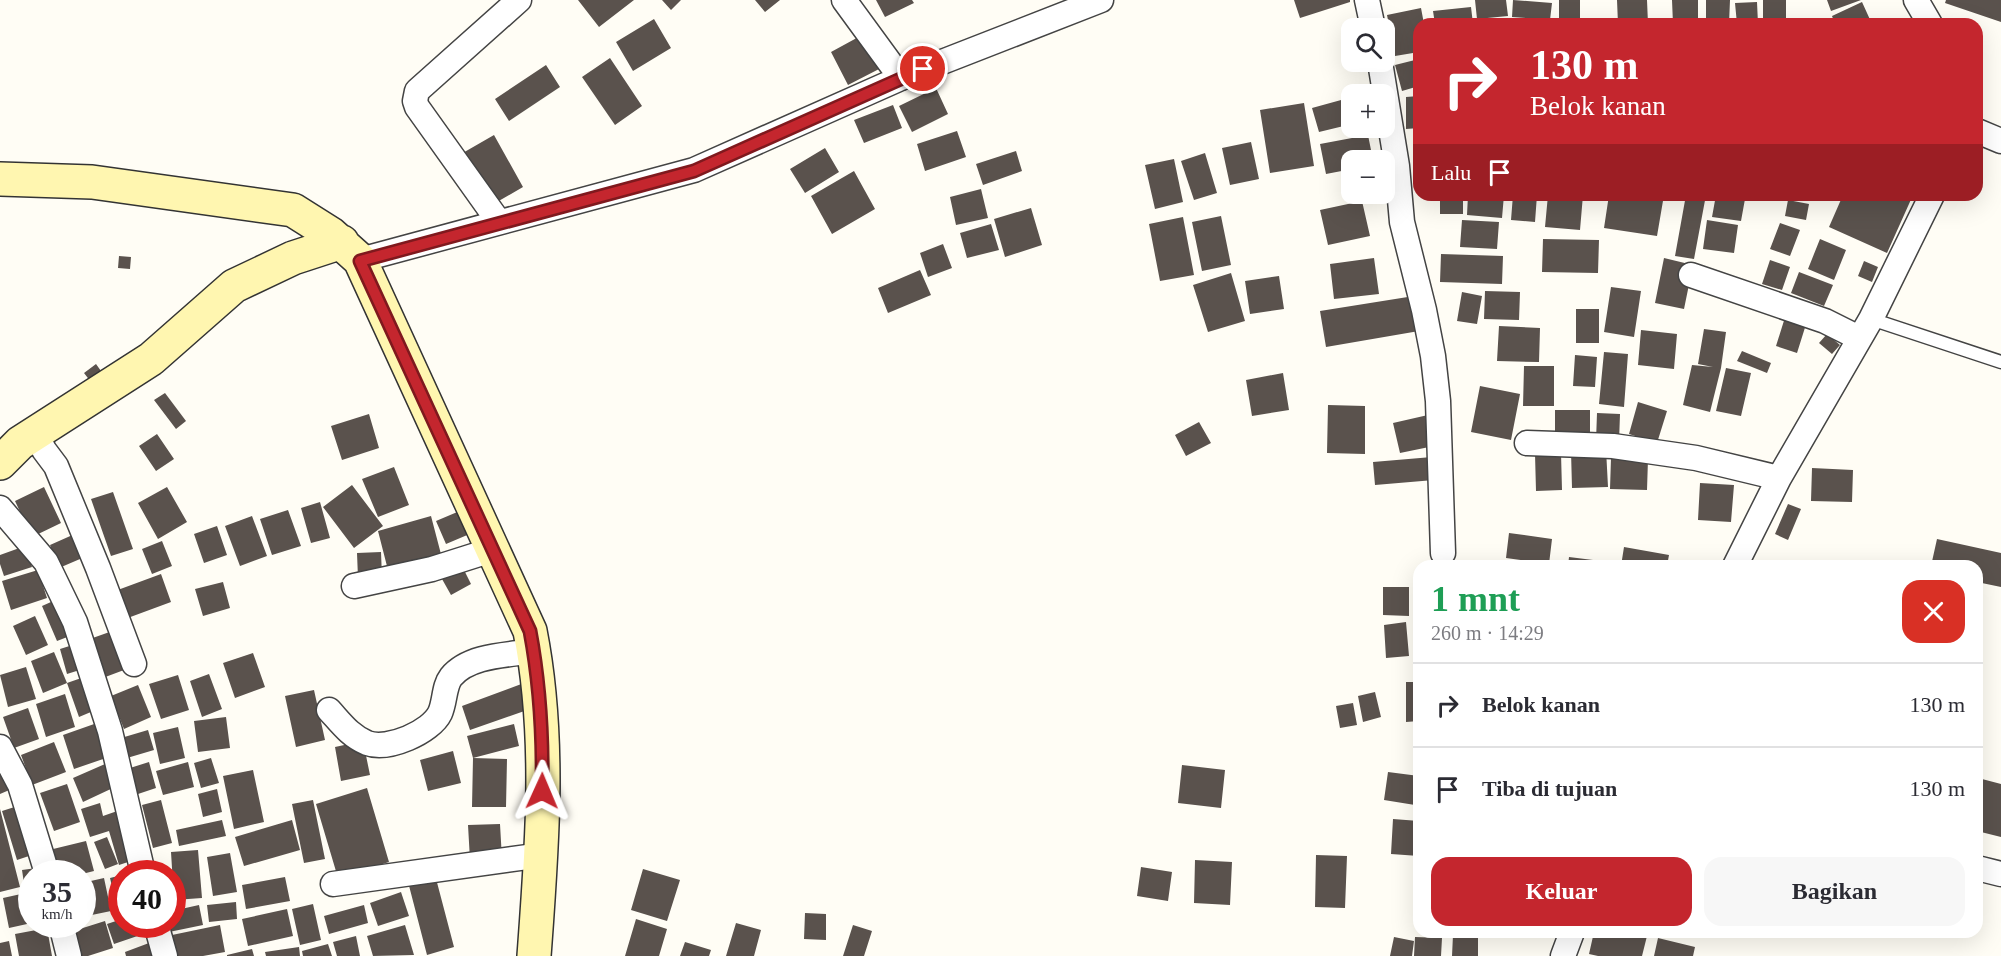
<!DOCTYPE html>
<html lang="id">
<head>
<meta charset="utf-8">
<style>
  body { margin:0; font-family:Georgia,serif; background:#f7f7f7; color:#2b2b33; height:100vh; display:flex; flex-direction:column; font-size:22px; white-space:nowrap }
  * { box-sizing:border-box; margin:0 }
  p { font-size:20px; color:#7c7c81 }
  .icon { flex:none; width:33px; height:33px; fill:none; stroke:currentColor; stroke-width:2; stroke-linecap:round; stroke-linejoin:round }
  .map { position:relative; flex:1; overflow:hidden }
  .details { position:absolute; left:1413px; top:560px; width:570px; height:378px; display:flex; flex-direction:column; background:#fff; border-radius:18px; box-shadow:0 6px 24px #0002 }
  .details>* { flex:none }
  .hud { position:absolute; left:1413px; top:18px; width:570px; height:183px; border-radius:18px; box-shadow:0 6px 24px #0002; background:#c4262e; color:#fff; overflow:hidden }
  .buttons { position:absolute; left:1341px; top:18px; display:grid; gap:12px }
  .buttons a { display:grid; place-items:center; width:54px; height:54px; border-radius:12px; background:#fff; box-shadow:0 6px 24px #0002; font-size:30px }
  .speed { position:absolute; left:18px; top:860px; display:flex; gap:12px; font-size:30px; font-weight:700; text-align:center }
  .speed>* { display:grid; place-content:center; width:78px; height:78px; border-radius:50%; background:#fff; box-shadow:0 6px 24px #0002; line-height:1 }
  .speed small { font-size:15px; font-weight:400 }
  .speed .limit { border:9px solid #d22; background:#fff; color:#111 }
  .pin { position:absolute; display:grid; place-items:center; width:51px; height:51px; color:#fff; margin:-26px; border:3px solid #fff; border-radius:50%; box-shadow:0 2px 6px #0007 }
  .me { position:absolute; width:66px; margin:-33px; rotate:1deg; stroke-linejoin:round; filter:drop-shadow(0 0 4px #0008) }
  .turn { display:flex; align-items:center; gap:21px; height:126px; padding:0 18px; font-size:27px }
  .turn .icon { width:78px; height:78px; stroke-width:2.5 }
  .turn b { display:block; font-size:42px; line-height:51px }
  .then { display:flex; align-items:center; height:57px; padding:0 18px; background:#0003; gap:12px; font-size:22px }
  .round { display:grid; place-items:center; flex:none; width:63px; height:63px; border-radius:18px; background:#f7f7f7 }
  .overview { display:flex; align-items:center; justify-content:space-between; height:102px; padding:0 18px }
  h1 { font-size:36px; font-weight:700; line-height:45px; color:#1e9e55 }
  .primary-button { display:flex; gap:12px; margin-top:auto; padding:12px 18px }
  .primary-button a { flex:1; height:69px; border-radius:18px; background:#c4262e; color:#fff; font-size:24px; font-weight:700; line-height:69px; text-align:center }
  .primary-button a+a { background:#f7f7f7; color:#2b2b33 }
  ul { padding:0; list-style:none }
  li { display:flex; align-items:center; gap:18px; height:84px; padding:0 18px; border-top:2px solid #e1e1e2 }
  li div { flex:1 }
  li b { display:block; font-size:22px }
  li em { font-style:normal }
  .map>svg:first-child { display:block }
  .building { fill:#5a524d }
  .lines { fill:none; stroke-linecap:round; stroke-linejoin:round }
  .lane-casing { stroke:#444; stroke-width:15 }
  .street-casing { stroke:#444; stroke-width:27 }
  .secondary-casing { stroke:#333; stroke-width:36 }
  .lane { stroke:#fff; stroke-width:12 }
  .street { stroke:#fff; stroke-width:24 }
  .secondary { stroke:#fff6b0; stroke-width:33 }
  .route-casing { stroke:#7f191e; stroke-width:15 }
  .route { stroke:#c4262e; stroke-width:10 }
</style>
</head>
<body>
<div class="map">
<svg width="2001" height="956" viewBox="0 0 2001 956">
  <rect width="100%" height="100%" fill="#fffdf5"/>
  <!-- building -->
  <path class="building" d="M 578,0 L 634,0 L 599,27 Z
    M 662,0 L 681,0 L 671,10 Z
    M 755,0 L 780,0 L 765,12 Z
    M 876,0 L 912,0 L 914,3 L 885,17 Z
    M 1294,0 L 1350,0 L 1350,2 L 1300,18 Z
    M 1475,0 L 1506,0 L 1508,16 L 1477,19 Z
    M 1513,0 L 1552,3 L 1550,20 L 1512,17 Z
    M 1559,0 L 1580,0 L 1580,24 L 1559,24 Z
    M 1617,0 L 1647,0 L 1648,24 L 1618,24 Z
    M 1672,0 L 1698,0 L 1698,24 L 1673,24 Z
    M 1706,0 L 1730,0 L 1729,24 L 1706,24 Z
    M 1763,0 L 1786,0 L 1786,24 L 1763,24 Z
    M 1827,0 L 1861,0 L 1831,11 Z
    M 1946,0 L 2001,0 L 2001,22 L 1945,3 Z
    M 1757,2 L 1758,24 L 1737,24 L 1735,3 Z
    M 1862,2 L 1872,24 L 1835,24 L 1832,16 Z
    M 1471,7 L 1473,24 L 1435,24 L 1433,11 Z
    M 1421,8 L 1424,24 L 1419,24 L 1419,52 L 1395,56 L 1387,15 Z
    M 654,19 L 671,48 L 633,71 L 616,42 Z
    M 864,34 L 881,68 L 848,85 L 831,52 Z
    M 610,58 L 642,106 L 615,125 L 582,77 Z
    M 1419,59 L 1419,86 L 1402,91 L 1395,65 Z
    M 546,65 L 560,87 L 509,121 L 495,99 Z
    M 936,88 L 948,114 L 912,132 L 899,106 Z
    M 1419,96 L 1419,128 L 1406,129 L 1406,97 Z
    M 1352,97 L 1352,124 L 1319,132 L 1312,108 Z
    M 1304,103 L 1314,166 L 1270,173 L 1260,110 Z
    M 893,105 L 902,128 L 864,143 L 854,120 Z
    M 957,131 L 966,157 L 925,171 L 917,144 Z
    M 494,135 L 523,187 L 490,206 L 461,154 Z
    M 1368,135 L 1373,160 L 1352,160 L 1352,169 L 1326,174 L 1320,144 Z
    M 1251,142 L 1259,179 L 1230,185 L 1222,148 Z
    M 825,148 L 839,172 L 805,193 L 790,169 Z
    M 1016,151 L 1022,171 L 983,185 L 976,164 Z
    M 1205,153 L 1217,193 L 1194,200 L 1181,161 Z
    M 1174,159 L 1183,202 L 1155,209 L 1145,165 Z
    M 854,171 L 875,209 L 832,234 L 811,196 Z
    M 981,189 L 988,218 L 956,225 L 950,197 Z
    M 1440,195 L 1463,195 L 1463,214 L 1440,214 Z
    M 1468,195 L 1504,195 L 1502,218 L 1467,215 Z
    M 1513,195 L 1537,195 L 1535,222 L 1511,220 Z
    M 1548,195 L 1583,195 L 1580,230 L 1545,227 Z
    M 1609,195 L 1664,195 L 1657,236 L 1604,228 Z
    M 1686,195 L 1706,195 L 1694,259 L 1675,256 Z
    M 1716,195 L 1745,199 L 1741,221 L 1712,217 Z
    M 1843,195 L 1913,195 L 1887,253 L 1829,227 Z
    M 1788,200 L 1809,204 L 1806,220 L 1785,216 Z
    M 1362,201 L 1370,236 L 1328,245 L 1320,210 Z
    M 1031,208 L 1042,245 L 1005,257 L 994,219 Z
    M 1221,216 L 1231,265 L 1202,271 L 1192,222 Z
    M 1183,217 L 1194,275 L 1160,281 L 1149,224 Z
    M 1462,220 L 1499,222 L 1497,249 L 1460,247 Z
    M 1707,220 L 1738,225 L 1734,253 L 1703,249 Z
    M 1780,223 L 1800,230 L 1790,256 L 1770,249 Z
    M 991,224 L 999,250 L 967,258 L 960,233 Z
    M 1543,239 L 1599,240 L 1598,273 L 1542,272 Z
    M 1820,239 L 1846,250 L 1834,280 L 1808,269 Z
    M 943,244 L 952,268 L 928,277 L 920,253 Z
    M 1441,254 L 1503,256 L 1502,284 L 1440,282 Z
    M 119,256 L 131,257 L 130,269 L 118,268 Z
    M 1374,258 L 1379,294 L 1334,299 L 1330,264 Z
    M 1664,258 L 1693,265 L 1684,309 L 1655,303 Z
    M 1770,260 L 1790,267 L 1782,290 L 1762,284 Z
    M 1864,261 L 1878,267 L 1872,282 L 1858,276 Z
    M 920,270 L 931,295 L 888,313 L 878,288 Z
    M 1799,272 L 1833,285 L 1824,306 L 1791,293 Z
    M 1231,273 L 1245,321 L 1208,332 L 1193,285 Z
    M 1279,276 L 1284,309 L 1250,314 L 1245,281 Z
    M 1611,287 L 1641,291 L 1634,337 L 1604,332 Z
    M 1485,291 L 1520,292 L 1519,320 L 1484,319 Z
    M 1462,292 L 1482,296 L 1477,324 L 1457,321 Z
    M 1414,296 L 1419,331 L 1326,347 L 1320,311 Z
    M 1576,309 L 1599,309 L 1599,343 L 1576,343 Z
    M 1787,311 L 1808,318 L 1797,353 L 1776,346 Z
    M 1499,326 L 1540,328 L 1539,362 L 1497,361 Z
    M 1704,329 L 1726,332 L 1721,368 L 1710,412 L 1683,405 L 1692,365 L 1713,367 L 1698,364 Z
    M 1641,330 L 1677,334 L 1674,369 L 1638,365 Z
    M 1827,334 L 1840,345 L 1832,354 L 1819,343 Z
    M 1742,351 L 1771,363 L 1767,373 L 1737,361 Z
    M 1604,352 L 1628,354 L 1624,407 L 1599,404 Z
    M 1575,355 L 1597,357 L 1595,387 L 1573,386 Z
    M 96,364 L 106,378 L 94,386 L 84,373 Z
    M 1524,366 L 1554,366 L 1554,406 L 1523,406 Z
    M 1726,368 L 1751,373 L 1741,416 L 1716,411 Z
    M 1283,373 L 1289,410 L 1252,416 L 1246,380 Z
    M 1480,386 L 1520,394 L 1511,440 L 1471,432 Z
    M 165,393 L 186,421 L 176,429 L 154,400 Z
    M 1638,402 L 1667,411 L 1657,443 L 1629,434 Z
    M 1328,405 L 1365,406 L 1365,454 L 1327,453 Z
    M 1555,410 L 1590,410 L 1590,441 L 1555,441 Z
    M 1597,413 L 1620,414 L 1619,442 L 1596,441 Z
    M 369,414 L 379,448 L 342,460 L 331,426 Z
    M 1428,415 L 1434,446 L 1400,453 L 1393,423 Z
    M 1199,422 L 1211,443 L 1186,456 L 1175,435 Z
    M 157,434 L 174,459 L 156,471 L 139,446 Z
    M 1606,449 L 1608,487 L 1572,488 L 1571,451 Z
    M 1561,453 L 1562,490 L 1536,491 L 1535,454 Z
    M 1432,457 L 1434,480 L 1375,485 L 1373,462 Z
    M 1611,458 L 1648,459 L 1647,490 L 1610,489 Z
    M 394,467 L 409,505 L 378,517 L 362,479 Z
    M 1812,468 L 1853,470 L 1852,502 L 1811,501 Z
    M 1700,483 L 1734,485 L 1731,522 L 1698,520 Z
    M 352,485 L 383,526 L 354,548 L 323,507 Z
    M 44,487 L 61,523 L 32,537 L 15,501 Z
    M 167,487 L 187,522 L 158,539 L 138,503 Z
    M 113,492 L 133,549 L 111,556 L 91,499 Z
    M 320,502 L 330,538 L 311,543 L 301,508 Z
    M 1788,504 L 1801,509 L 1788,540 L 1775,534 Z
    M 288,510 L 301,546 L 272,555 L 260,519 Z
    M 462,510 L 472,533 L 446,544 L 436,521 Z
    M 252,516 L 267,556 L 240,566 L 225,526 Z
    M 431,516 L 442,558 L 389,574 L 378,531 Z
    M 217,526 L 227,555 L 204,563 L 194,534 Z
    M 77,533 L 87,556 L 59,568 L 50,545 Z
    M 1509,533 L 1552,539 L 1549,564 L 1506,558 Z
    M 1937,539 L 2001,553 L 2001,587 L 1977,582 L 1977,566 L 1931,566 Z
    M 162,541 L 172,566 L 152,574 L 142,549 Z
    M 25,546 L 32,567 L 4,576 L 0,564 L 0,555 Z
    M 1624,547 L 1669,555 L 1667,566 L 1621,566 Z
    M 381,552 L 382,577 L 358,578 L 357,553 Z
    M 1569,557 L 1601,561 L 1601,566 L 1568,566 Z
    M 463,568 L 471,584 L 451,595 L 442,579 Z
    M 38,570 L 47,598 L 11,610 L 2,581 Z
    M 161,574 L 171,602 L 125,619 L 115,591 Z
    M 223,582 L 230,608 L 203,616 L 195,589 Z
    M 1383,587 L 1409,587 L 1409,616 L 1383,615 Z
    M 60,598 L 75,634 L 57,641 L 42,606 Z
    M 35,616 L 48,645 L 26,655 L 13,626 Z
    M 1406,622 L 1409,656 L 1386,658 L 1384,625 Z
    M 118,629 L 132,667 L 100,679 L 87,640 Z
    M 79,643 L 86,668 L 67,674 L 60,649 Z
    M 54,652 L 67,683 L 43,693 L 31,661 Z
    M 253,653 L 265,687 L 235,698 L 223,663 Z
    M 26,667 L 36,699 L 8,707 L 0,675 Z
    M 209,674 L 222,709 L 202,717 L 190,681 Z
    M 178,675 L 189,710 L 161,719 L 149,684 Z
    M 87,676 L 98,709 L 79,717 L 67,683 Z
    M 1406,682 L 1419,682 L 1419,721 L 1406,722 Z
    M 524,683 L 533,708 L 470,730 L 462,706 Z
    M 138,685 L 151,717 L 124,729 L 111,696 Z
    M 314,690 L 325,740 L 296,747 L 285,696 Z
    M 1375,692 L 1381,717 L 1363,722 L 1358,696 Z
    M 65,694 L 75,727 L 46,737 L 36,704 Z
    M 1353,703 L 1357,725 L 1340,728 L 1336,706 Z
    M 28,708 L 39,739 L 14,748 L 3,717 Z
    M 226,717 L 230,748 L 198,752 L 194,721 Z
    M 97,723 L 109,757 L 74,769 L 63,735 Z
    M 514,724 L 519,746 L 473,758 L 467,736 Z
    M 178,727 L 185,758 L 160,764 L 153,733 Z
    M 148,730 L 154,750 L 127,758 L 121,738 Z
    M 363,741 L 370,775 L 341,781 L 335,747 Z
    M 54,742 L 66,772 L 32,785 L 21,755 Z
    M 453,751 L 461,783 L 428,791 L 420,760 Z
    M 0,752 L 14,788 L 0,794 Z
    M 211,758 L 219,783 L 201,788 L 194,763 Z
    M 473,758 L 507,759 L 506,807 L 472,807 Z
    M 149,762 L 156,788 L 138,794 L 130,768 Z
    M 188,762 L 194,787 L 163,795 L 156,771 Z
    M 105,764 L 115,787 L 83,802 L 73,778 Z
    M 1182,765 L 1225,770 L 1221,808 L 1178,803 Z
    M 253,770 L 264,822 L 234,829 L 223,776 Z
    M 1388,772 L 1419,776 L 1415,805 L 1384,800 Z
    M 1982,779 L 2001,784 L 2001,837 L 1977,831 L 1977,802 Z
    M 67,784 L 80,822 L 54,831 L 40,793 Z
    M 367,788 L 389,862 L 338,878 L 316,804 Z
    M 217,789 L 222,812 L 203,817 L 198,794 Z
    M 161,800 L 172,843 L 153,848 L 142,805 Z
    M 313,800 L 325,859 L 304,863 L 292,804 Z
    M 100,803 L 103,816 L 123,809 L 137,859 L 119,865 L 109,831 L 90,837 L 81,809 Z
    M 24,804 L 38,853 L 17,860 L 2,811 Z
    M 0,809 L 20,887 L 0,892 Z
    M 1393,819 L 1419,821 L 1419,856 L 1391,854 Z
    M 222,820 L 226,836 L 179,846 L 176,830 Z
    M 292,820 L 300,850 L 244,866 L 235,837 Z
    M 500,824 L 502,859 L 470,860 L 468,825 Z
    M 107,837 L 118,864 L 105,869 L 94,842 Z
    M 86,841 L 94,871 L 82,874 L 55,873 L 49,850 Z
    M 198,850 L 202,898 L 174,900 L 171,852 Z
    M 230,853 L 237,892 L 213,896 L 207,857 Z
    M 1316,855 L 1347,856 L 1345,908 L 1315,907 Z
    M 1195,860 L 1232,862 L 1230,905 L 1194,903 Z
    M 44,867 L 45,873 L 32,873 L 30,923 L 22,870 Z
    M 1141,867 L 1172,872 L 1168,901 L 1137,896 Z
    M 643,869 L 680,880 L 667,921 L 631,910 Z
    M 434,871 L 454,947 L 427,955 L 407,878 Z
    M 122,875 L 122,911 L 118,911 L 110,878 Z
    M 285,877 L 290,901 L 246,909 L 242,885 Z
    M 104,878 L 111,911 L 82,917 L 82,883 Z
    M 401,892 L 409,916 L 378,926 L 370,903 Z
    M 21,894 L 27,924 L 9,928 L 3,898 Z
    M 236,902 L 237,919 L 209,922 L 207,905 Z
    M 313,904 L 321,940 L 300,945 L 292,909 Z
    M 199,905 L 203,925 L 169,932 L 168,924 L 172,924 L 172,911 Z
    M 364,905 L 368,923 L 329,934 L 324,916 Z
    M 287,909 L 293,936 L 248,946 L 242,919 Z
    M 805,913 L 826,914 L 826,940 L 804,939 Z
    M 122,919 L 122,924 L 153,924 L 155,930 L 114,944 L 107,924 Z
    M 636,919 L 667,929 L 659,956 L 625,956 Z
    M 105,921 L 113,948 L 88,956 L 74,956 L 67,933 Z
    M 736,923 L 761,930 L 754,956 L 726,956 Z
    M 220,925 L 225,952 L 203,956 L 176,956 L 172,935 Z
    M 405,925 L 414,955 L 373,956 L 367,936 Z
    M 853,925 L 872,931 L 864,956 L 843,956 Z
    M 47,928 L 52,956 L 19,956 L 15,934 Z
    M 1594,932 L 1648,932 L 1642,956 L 1598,956 L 1589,954 Z
    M 1453,935 L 1478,937 L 1478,956 L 1452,956 Z
    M 356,936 L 360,956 L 337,956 L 333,942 Z
    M 1394,937 L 1414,941 L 1412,956 L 1390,956 Z
    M 1415,937 L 1442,938 L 1441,956 L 1414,956 Z
    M 1658,938 L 1695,947 L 1693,956 L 1654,956 Z
    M 157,940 L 162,956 L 126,956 L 125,952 Z
    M 9,941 L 12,956 L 0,956 L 0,943 Z
    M 685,942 L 711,950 L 709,956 L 680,956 Z
    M 328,944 L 332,956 L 303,956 L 302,951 Z
    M 299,947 L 300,956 L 266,956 L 265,952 Z
    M 252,949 L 254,956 L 227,956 L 227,955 Z"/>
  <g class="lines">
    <!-- lane casing -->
    <g class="lane-casing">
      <path id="lane" d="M 1871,319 L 2001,362"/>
    </g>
    <!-- street casing -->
    <g class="street-casing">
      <path id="street" d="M 844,0 L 901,78
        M 1367,0 L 1373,28
        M 1916,0 L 1930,24
        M 1380,62 L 1397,166 L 1402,222 L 1424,310 L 1433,356 L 1438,401 L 1443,553
        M 1977,131 L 2001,141
        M 499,222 L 417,107 L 415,101 L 417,91 L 519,0
        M 360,260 L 694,170 L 901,78 L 1101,0
        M 1691,275 L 1825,321 L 1859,338
        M 36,433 L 44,450 L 56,466 L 98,568 L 134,664
        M 1527,443 L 1613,446 L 1696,458 L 1779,478
        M 0,508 L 46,562 L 75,622 L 110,731 L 143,873
        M 1735,566 L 1779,478 L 1871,319 L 1932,195
        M 354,586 L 432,569 L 492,550
        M 329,710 C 341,723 350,736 367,743 C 388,751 431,732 440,713 C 445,702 444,686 451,677 C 469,655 508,655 534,651
        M 0,747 L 20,785 L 47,873
        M 1977,868 L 2001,874
        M 333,884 L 542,855
        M 61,924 L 69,956
        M 156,924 L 165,956
        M 1563,956 L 1572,932"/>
    </g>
    <!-- secondary casing -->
    <g class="secondary-casing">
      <path id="secondary" d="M 0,179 L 92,182 L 293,210 L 331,234 L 360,260 L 530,631 C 551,738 542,848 534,956
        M 0,463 L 20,443 L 151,359 L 234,286 L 293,258 L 342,242"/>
    </g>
    <!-- lane -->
    <use href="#lane" class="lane"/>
    <!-- street -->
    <use href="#street" class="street"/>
    <!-- secondary -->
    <use href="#secondary" class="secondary"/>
  </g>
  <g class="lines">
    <!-- route casing -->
    <g class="route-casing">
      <path id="route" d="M 542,791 C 543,738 540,684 530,631 L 360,261 L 694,171 L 923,69"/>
    </g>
    <!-- route -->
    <use href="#route" class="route"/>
  </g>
</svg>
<div class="buttons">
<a><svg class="icon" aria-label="search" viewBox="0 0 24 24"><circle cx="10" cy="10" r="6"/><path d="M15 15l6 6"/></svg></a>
<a>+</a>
<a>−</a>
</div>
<div class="speed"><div>35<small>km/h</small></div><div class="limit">40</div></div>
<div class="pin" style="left:923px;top:69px;background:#d93025"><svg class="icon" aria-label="arrive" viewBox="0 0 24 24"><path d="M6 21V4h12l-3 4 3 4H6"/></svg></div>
<svg class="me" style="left:542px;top:791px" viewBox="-20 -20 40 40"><path d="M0-17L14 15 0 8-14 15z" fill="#c4262e" stroke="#fff" stroke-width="4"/></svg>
<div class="hud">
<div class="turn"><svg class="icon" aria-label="right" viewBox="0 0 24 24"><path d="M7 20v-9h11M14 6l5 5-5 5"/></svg><div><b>130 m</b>Belok kanan</div></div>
<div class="then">Lalu<svg class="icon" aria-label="arrive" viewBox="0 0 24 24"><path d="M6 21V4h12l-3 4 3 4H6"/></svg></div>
</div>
<section class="details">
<div class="overview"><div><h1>1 mnt</h1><p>260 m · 14:29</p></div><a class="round" style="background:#d93025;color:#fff"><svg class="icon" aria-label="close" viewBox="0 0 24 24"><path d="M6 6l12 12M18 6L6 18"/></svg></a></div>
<ul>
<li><svg class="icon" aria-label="right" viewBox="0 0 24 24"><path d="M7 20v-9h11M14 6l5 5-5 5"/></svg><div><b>Belok kanan</b></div><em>130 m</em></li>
<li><svg class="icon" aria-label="arrive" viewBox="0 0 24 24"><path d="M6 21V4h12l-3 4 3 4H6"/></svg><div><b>Tiba di tujuan</b></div><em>130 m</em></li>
</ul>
<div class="primary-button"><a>Keluar</a><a>Bagikan</a></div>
</section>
</div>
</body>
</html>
